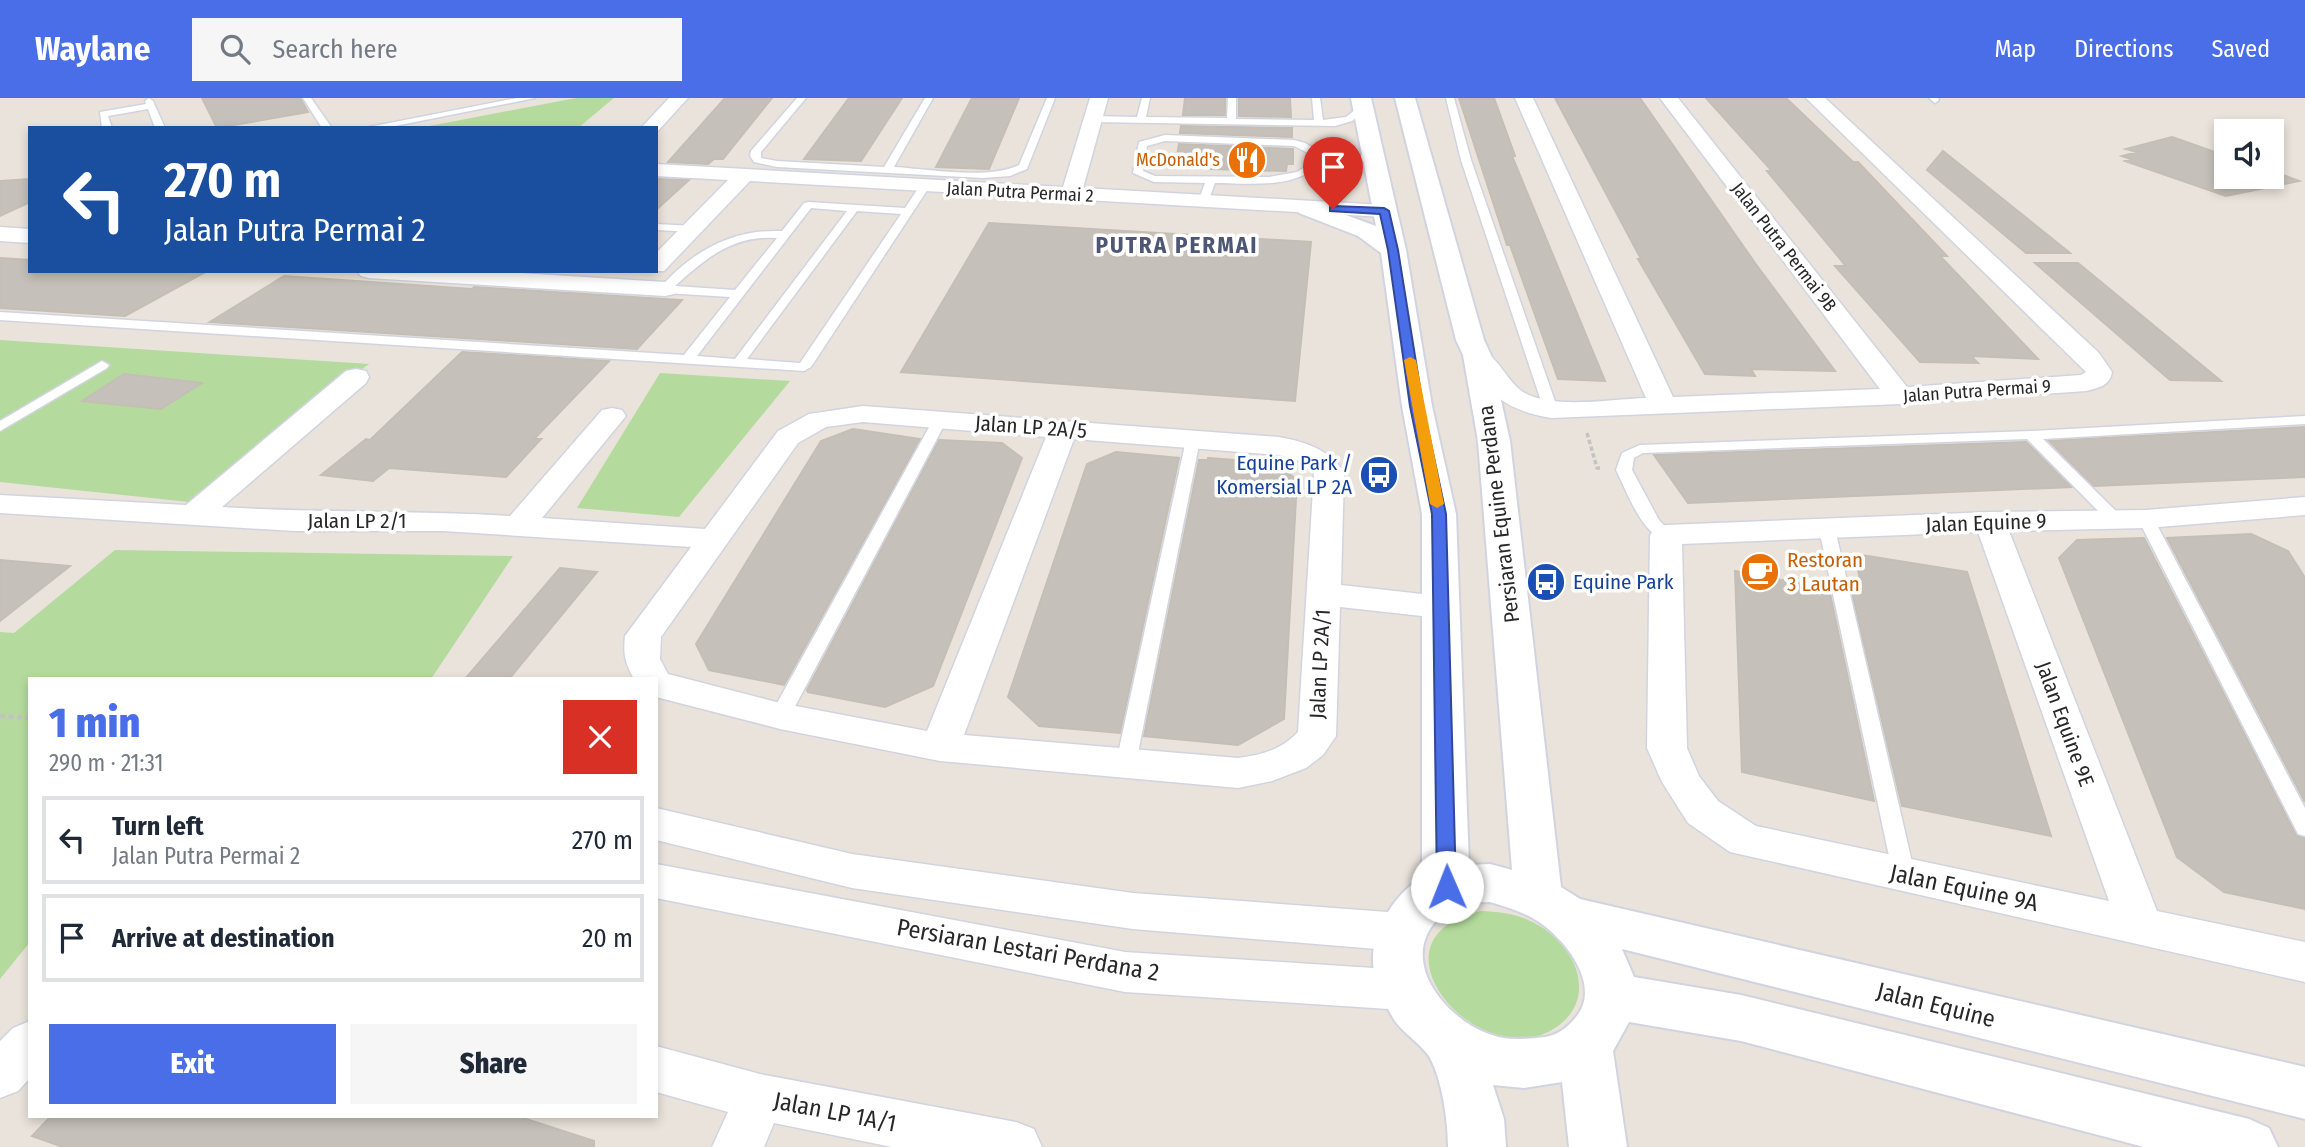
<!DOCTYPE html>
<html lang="en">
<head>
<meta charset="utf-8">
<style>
  body { margin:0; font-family:"Fira Sans Condensed",sans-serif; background:#f6f6f7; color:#1f2937; height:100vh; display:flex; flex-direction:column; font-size:26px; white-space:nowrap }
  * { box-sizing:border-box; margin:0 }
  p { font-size:23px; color:#747a83 }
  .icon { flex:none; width:38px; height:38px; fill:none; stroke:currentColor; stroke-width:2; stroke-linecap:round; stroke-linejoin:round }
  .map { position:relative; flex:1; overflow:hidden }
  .drawer { position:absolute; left:28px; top:579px; width:630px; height:441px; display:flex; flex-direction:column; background:#fff; border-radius:0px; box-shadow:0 4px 10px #0003 }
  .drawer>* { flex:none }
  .banner { position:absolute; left:28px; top:28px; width:630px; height:147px; border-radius:0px; box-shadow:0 4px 10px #0003; background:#1a4fa0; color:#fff; overflow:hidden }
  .fabs { position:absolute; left:2214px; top:21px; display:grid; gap:14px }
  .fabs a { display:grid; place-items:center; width:70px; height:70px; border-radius:0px; background:#fff; box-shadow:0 4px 10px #0003; font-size:35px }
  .pin { position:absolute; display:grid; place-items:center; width:60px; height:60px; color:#fff; margin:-72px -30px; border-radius:50% 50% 50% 0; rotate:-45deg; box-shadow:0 0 7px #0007 }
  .pin .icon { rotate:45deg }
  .me { position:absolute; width:77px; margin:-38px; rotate:359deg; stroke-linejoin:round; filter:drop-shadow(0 0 5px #0008) }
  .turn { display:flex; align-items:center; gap:24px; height:147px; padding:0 21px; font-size:32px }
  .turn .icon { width:91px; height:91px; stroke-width:2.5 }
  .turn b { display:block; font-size:49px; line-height:60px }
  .round { display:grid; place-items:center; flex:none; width:74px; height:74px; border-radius:0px; background:#f6f6f7 }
  .summary { display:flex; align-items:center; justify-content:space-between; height:119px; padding:0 21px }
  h1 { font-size:42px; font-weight:800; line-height:52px; color:#4a6ee8 }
  .action { display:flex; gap:14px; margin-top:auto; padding:14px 21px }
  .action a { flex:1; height:80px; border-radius:0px; background:#4a6ee8; color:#fff; font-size:28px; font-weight:800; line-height:80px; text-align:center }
  .action a+a { background:#f6f6f7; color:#1f2937 }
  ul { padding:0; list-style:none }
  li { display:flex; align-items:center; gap:21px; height:88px; margin:0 14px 10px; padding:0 7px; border:4px solid #e0e1e3; border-radius:0px }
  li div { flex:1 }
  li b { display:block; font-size:26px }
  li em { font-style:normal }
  header { display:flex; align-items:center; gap:42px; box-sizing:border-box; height:98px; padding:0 35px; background:#4a6ee8; color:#fff }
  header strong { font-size:33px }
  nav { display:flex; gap:38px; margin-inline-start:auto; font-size:24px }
  .search { width:490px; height:63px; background:#f6f6f7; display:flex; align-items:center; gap:18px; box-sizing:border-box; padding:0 24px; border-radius:0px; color:#747a83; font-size:26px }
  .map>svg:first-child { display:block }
  .green { fill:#b4db9d }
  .building { fill:#c5c1ba; stroke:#c4beb5; stroke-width:2 }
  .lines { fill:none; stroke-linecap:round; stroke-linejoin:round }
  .service-casing { stroke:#d1d4e0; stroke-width:3 }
  .minor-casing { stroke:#d1d4e0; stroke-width:3 }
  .tertiary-casing { stroke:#d1d4e0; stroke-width:4 }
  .path-far1 { stroke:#c3c3c3; stroke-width:3.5; stroke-dasharray:4.5 2.5; stroke-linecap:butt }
  .path { stroke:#c3c3c3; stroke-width:4.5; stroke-dasharray:5 3.5; stroke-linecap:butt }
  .service { fill:#fff; fill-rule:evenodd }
  .minor { fill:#fff; fill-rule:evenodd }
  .tertiary { fill:#fff; fill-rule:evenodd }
  .route { fill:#4a6ee8; stroke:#304897; stroke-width:2 }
  .slow { fill:#f59e0b }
  .labels { text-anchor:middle; stroke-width:7; stroke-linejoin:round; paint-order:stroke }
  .far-food-label { font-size:18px; fill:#c56008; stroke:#fff; text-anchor:end }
  .far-street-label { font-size:18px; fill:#282828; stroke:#fff }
  .street-label { font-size:21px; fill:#282828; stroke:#fff }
  .transit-label { font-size:21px; fill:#164399; stroke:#fff; text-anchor:end }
  .food-label { font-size:21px; fill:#c56008; stroke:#fff; text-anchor:start }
  .far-district-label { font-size:23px; font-weight:bold; letter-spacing:2px; fill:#4d5674; stroke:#fff }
  .near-street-label { font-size:24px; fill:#282828; stroke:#fff }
</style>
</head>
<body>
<header>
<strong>Waylane</strong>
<div class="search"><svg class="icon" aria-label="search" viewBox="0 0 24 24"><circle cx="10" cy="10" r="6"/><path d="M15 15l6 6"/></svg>Search here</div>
<nav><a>Map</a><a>Directions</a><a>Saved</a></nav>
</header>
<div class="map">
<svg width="2305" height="1049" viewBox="0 0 2305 1049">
  <rect width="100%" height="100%" fill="#e9e3db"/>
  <!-- green -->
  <path class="green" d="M 576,0 L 614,0 L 578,30 L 419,30 Z
    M 0,242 L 369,266 L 189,404 L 0,384 Z
    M 660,275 L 790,283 L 679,419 L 577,410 Z
    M 115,452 L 513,458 L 431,581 L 30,581 L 30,844 L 0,881 L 0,534 L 14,535 Z
    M 1481,813 C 1497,814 1513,815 1528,822 C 1578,843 1604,907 1546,935 C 1473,969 1362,840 1481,813 Z"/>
  <!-- building -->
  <path class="building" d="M 202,0 L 300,0 L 308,14 L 217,30 Z
    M 725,0 L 772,0 L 723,61 L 714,61 L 708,66 L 668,64 Z
    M 849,0 L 902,0 L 861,63 L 804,61 Z
    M 972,0 L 1019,0 L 989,71 L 936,69 Z
    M 1185,0 L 1225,0 L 1225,17 L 1183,17 Z
    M 1239,0 L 1290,0 L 1291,19 L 1239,18 Z
    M 1459,0 L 1494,0 L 1515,58 L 1512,58 L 1605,283 L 1558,281 L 1510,147 L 1507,147 Z
    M 1555,0 L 1640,0 L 1755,165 L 1835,273 L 1751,271 L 1755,278 L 1705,276 L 1638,161 L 1641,161 Z
    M 1706,0 L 1786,0 L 1853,64 L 1858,64 L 1947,158 L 1940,158 L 2038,261 L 1971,258 L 1978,265 L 1920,264 L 1835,168 L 1846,168 L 1767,73 L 1772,73 Z
    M 1181,28 L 1292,30 L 1292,39 L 1180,35 Z
    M 2172,39 L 2226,58 L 2226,79 L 2272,79 L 2272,73 L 2299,83 L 2226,98 L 2125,63 L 2131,61 L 2122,58 L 2137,54 L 2126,51 Z
    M 1179,46 L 1293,51 L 1293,66 L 1287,66 L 1286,73 L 1211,71 L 1212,64 L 1176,63 Z
    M 1943,53 L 2070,155 L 2026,155 L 1927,72 Z
    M 30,81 L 30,104 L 0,118 L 0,83 Z
    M 656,81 L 689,82 L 656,112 Z
    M 989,125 L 1311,144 L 1295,303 L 901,274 Z
    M 0,160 L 30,162 L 30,173 L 207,173 L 125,218 L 0,210 Z
    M 2035,165 L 2078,165 L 2221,283 L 2170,282 Z
    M 284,178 L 472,191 L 474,189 L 682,202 L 637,251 L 210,224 Z
    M 462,254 L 609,263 L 534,341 L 541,341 L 506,379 L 389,370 L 373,383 L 321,377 L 366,341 L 370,342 Z
    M 124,276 L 202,285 L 161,311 L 82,303 Z
    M 2305,329 L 2305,379 L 2094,388 L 2049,343 Z
    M 853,331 L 920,341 L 784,587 L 709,572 L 696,546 L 821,343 Z
    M 939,342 L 1002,345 L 1022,360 L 933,588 L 885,609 L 808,594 L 807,592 Z
    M 2026,344 L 2071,389 L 1688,405 L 1654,357 Z
    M 1116,354 L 1179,360 L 1120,635 L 1039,628 L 1008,599 L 1087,366 Z
    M 1208,360 L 1276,365 L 1297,382 L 1284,621 L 1238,647 L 1144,638 L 1199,362 L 1208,362 Z
    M 2251,436 L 2288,453 L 2305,480 L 2305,704 L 2167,440 Z
    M 2144,440 L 2296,737 L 2305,740 L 2305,811 L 2224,794 L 2177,759 L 2059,460 L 2077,442 Z
    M 1855,456 L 1967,474 L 2051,738 L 1902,708 L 1852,495 L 1863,497 Z
    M 0,462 L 70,468 L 0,523 Z
    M 560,470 L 597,474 L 509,581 L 465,581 Z
    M 1735,473 L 1829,491 L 1874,703 L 1742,674 Z
    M 51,1018 L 517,1018 L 594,1043 L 594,1049 L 63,1049 L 32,1038 Z"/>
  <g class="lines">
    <!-- service casing -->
    <g class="service-casing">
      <path id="service" d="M 149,0 L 153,3 L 165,30 L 155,30 L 148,11 L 108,18 L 112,30 L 102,30 L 100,14 L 146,6 L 145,3 Z
        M 303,0 L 311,0 L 332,30 L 322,30 Z
        M 517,0 L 535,0 L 385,30 L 364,30 Z
        M 797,0 L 806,0 L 761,54 L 761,60 L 777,63 L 884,69 L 925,0 L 933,0 L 894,69 C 929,71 987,82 1019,67 L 1047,0 L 1055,0 L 1027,71 L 1010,78 L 983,80 L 777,69 L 754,64 L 750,58 L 751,53 Z
        M 1142,0 L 1150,0 L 1146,19 L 1227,20 L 1228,0 L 1236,0 L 1236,21 L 1314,22 L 1312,0 L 1320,0 L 1323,22 L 1346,19 L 1360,8 L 1368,10 L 1352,23 L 1335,28 L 1093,24 L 1088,21 L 1093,18 L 1137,19 Z
        M 1446,0 L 1454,0 L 1471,62 L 1558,312 L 1556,315 L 1551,316 L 1544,312 L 1461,62 Z
        M 1929,0 L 1938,0 L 1939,2 L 1935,5 Z
        M 1165,37 L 1294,42 L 1305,45 L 1320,54 L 1373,58 L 1378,61 L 1373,64 L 1318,60 L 1294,48 L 1165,43 L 1147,48 L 1143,73 L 1155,78 L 1269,79 L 1297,74 L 1313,64 L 1335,65 L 1340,68 L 1335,71 L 1315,70 C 1288,91 1248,85 1215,85 L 1208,104 L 1203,107 L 1198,104 L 1205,85 L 1154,84 L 1133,75 L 1139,44 Z
        M 925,85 L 930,88 L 811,269 L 804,273 L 0,222 L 0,214 L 684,257 L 730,199 L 665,195 L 659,191 C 691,154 732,131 782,133 L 804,105 L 808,104 L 905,110 L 921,86 ZM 811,110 L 847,113 L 735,261 L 697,258 ZM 857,113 L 901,116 L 800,265 L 747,261 ZM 777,140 L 735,192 L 675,188 C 706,160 733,137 777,140 Z
        M 656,126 L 694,128 L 700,131 L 694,134 L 656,132 Z
        M 102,263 L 109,267 L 107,270 L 0,333 L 0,323 Z
        M 940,318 L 947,322 L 790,618 L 787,623 L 773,623 L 770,618 L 933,322 Z
        M 2305,318 L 2305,326 L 2043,341 L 2122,419 L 2124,422 L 2116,427 L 2110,425 L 2027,341 L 1643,355 L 1634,360 L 1632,372 L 1659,422 L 1674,437 L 1666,442 C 1641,436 1627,393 1616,372 L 1622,355 L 1640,347 L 2031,333 Z
        M 1193,338 L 1200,342 L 1136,665 L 1133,670 L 1126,672 L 1119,670 L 1116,665 L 1186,342 Z
        M 2146,416 L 2154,421 L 2305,710 L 2305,738 L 2298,736 L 2295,730 L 2138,421 Z
        M 1827,426 L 1835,431 L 1915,777 L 1912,783 L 1904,786 L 1896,783 L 1893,777 L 1819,431 Z"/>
    </g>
    <!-- minor casing -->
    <g class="minor-casing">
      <path id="minor" d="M 669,0 L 688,0 L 657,34 L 656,30 L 641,30 Z
        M 1090,0 L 1108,0 L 1083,90 L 1384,107 L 1392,108 L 1395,113 L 1392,118 L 1384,119 L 750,83 L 664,173 L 649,173 L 656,173 L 656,155 L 728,82 L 656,78 L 656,66 L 1063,89 Z
        M 1515,0 L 1533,0 L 1673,299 L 1880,291 L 1660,0 L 1678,0 L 1907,289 L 2081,277 L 2086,274 L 1806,0 L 1825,0 L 2099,255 L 2112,274 C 2110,288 2098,290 2086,293 L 1900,306 L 1551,320 C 1502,311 1491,297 1464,257 L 1468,251 C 1494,245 1503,281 1523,294 C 1552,312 1612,301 1646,300 Z
        M 0,129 L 30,131 L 30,145 L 0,143 Z
        M 357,173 L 490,173 L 665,184 L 674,186 L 677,191 L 674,196 L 665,198 L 369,180 L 361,178 Z
        M 356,271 L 366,273 L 369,279 L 366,285 L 222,409 C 318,415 414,412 510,418 L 602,312 L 612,310 L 622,312 L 626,318 L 542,420 L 705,431 L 778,333 L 809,316 L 863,308 L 1279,339 C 1306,344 1328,351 1344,374 L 1341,487 L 1440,498 L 1452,501 L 1457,509 L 1452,517 L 1440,520 L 1340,509 L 1336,638 L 1323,657 L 1306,670 L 1272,683 L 1238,690 L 940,663 L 780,631 L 656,599 L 656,581 L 634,581 C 625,566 623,555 625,538 L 691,449 L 443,433 L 294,433 L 0,415 L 0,397 L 186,407 L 346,273 ZM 863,324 L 1046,339 L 927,633 L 780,605 L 668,576 L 660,561 L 661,539 L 798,345 L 826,329 ZM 1074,341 L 1279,357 L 1297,362 L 1314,375 L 1298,634 C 1281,652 1262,657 1238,660 L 964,637 Z
        M 2305,399 L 2305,417 L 2146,430 L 2009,433 L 2157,813 L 2305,844 L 2305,884 L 1730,754 L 1688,725 L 1662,684 L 1647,650 L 1650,437 L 1655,430 L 1666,427 L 1990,414 L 2146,412 ZM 1978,434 L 2109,803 L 1756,728 L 1718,703 L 1699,678 L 1687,650 L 1682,446 Z
        M 656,710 L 852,756 L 1133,795 L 1401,815 L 1417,821 L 1424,834 L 1417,847 L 1401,853 L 1133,831 L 852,790 L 656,742 Z
        M 656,766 L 1125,854 L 1404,872 L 1421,878 L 1428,892 L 1421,906 L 1404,912 L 1125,894 L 656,800 Z
        M 30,923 L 30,980 L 18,993 L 0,1000 L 0,943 L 13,930 Z
        M 656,948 L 760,976 L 1016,1024 L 1034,1031 L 1042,1049 L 892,1049 L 774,1025 L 764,1049 L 712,1049 L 728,1014 L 656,994 Z"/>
    </g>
    <!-- tertiary casing -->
    <g class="tertiary-casing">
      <path id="tertiary" d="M 1351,0 L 1371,0 L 1406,152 L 1432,308 L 1456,416 L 1469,767 L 1490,766 L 1512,772 L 1478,343 L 1463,257 L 1456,242 L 1395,0 L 1415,0 L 1484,242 L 1491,257 L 1510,343 L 1561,789 L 1580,801 L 2305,969 L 2305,1021 L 1622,851 L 1634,879 L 1741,897 L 2249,1021 L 2269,1030 L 2278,1049 L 2144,1049 L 1741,943 L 1629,924 L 1613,953 L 1627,1049 L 1569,1049 L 1562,984 L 1524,990 L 1493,987 L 1504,1021 L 1506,1049 L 1448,1049 C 1448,1023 1442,982 1430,960 C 1423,947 1402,935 1393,920 C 1384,904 1374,884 1373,865 C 1371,832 1395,796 1422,779 L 1422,416 L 1402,308 L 1381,155 L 1358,138 L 1299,115 L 1295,110 L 1299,105 L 1307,103 L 1376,128 ZM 1490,804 C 1507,809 1524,814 1539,824 C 1566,842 1602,888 1576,919 C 1568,929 1558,937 1545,939 C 1529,941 1508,943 1492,937 C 1449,924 1397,865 1437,822 C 1442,817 1450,809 1458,806 C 1467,803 1480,805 1490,804 Z"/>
    </g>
    <!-- path-far1 -->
    <path class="path-far1" d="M 1587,335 L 1597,370 L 1601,370"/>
    <!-- path -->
    <path class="path" d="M 0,618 L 30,620"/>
    <!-- service -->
    <use href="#service" class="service"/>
    <!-- minor -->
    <use href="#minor" class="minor"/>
    <!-- tertiary -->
    <use href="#tertiary" class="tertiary"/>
  </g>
  <!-- route -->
  <path class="route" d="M 1333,108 L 1384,110 L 1389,113 L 1398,152 L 1423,308 L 1446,416 L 1456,789 L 1454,795 L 1447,797 L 1440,795 L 1437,789 L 1432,416 L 1410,308 L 1388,152 L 1380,116 L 1330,113 L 1330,109 Z"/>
  <!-- slow -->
  <path class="slow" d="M 1410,259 L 1416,262 L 1444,406 L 1437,410 L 1430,406 L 1404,262 Z"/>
  <!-- icons -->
  <defs>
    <g id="restaurant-disc" transform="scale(2.0125)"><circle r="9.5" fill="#e8710a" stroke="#fff"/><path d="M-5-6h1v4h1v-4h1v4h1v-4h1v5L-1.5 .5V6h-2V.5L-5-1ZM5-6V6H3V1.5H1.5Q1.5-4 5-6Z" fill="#fff"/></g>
    <g id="bus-disc" transform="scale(2.0125)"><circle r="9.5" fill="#1a4fb4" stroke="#fff"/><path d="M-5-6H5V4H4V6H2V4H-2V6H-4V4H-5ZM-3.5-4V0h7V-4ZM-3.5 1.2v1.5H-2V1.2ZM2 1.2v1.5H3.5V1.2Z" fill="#fff"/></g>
    <g id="cafe-disc" transform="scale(2.0125)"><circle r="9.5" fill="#e8710a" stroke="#fff"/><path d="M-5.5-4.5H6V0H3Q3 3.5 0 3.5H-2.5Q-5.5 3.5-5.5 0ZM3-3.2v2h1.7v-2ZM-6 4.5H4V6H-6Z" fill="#fff"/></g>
  </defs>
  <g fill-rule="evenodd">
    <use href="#restaurant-disc" x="1247" y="62"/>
    <use href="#bus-disc" x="1379" y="377"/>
    <use href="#cafe-disc" x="1760" y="474"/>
    <use href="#bus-disc" x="1546" y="484"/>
  </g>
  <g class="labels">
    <!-- far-food labels -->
    <g class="far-food-label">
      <text x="1220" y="68">McDonald's</text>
    </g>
    <!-- far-street labels -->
    <g class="far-street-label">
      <text transform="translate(1020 94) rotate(3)" y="6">Jalan Putra Permai 2</text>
      <text transform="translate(1784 149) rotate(52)" y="6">Jalan Putra Permai 9B</text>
      <text transform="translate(1977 293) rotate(-4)" y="6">Jalan Putra Permai 9</text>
    </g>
    <!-- street labels -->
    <g class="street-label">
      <text transform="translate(1031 329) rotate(4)" y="7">Jalan LP 2A/5</text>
      <text transform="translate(1499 416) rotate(-97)" y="7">Persiaran Equine Perdana</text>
      <text x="357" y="430">Jalan LP 2/1</text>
      <text transform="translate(1986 425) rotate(-2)" y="7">Jalan Equine 9</text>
      <text transform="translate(1320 566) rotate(-87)" y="7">Jalan LP 2A/1</text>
      <text transform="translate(2065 626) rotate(70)" y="7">Jalan Equine 9E</text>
    </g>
    <!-- transit labels -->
    <g class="transit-label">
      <text x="1352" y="372">Equine Park /<tspan x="1352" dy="24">Komersial LP 2A</tspan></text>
      <text x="1573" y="491" text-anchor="start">Equine Park</text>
    </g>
    <!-- food labels -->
    <g class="food-label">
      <text x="1787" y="469">Restoran<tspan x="1787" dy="24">3 Lautan</tspan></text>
    </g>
    <!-- far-district labels -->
    <g class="far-district-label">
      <text x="1177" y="155">PUTRA PERMAI</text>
    </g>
    <!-- near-street labels -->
    <g class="near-street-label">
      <text transform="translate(1964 790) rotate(12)" y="8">Jalan Equine 9A</text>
      <text transform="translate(1028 852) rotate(10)" y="8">Persiaran Lestari Perdana 2</text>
      <text transform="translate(1936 907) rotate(14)" y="8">Jalan Equine</text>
      <text transform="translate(835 1014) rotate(11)" y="8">Jalan LP 1A/1</text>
    </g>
  </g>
</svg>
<div class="fabs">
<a><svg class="icon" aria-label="sound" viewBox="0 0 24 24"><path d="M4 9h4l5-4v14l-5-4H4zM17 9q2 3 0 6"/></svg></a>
</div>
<div class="pin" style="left:1333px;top:111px;background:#d93025"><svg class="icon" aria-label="arrive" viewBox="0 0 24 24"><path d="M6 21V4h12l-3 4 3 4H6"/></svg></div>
<svg class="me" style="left:1447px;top:789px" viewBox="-20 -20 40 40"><circle r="19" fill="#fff"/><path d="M0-13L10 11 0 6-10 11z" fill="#4a6ee8"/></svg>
<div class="banner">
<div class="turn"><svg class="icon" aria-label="left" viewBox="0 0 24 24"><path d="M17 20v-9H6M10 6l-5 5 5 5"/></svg><div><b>270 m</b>Jalan Putra Permai 2</div></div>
</div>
<section class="drawer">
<div class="summary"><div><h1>1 min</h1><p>290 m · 21:31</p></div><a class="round" style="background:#d93025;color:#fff"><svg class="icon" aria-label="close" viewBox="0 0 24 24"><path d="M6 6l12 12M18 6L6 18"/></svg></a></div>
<ul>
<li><svg class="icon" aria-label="left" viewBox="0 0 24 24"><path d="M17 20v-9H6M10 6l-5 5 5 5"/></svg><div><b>Turn left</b><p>Jalan Putra Permai 2</p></div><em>270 m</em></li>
<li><svg class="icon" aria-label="arrive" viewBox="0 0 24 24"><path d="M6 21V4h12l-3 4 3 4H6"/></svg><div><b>Arrive at destination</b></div><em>20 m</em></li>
</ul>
<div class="action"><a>Exit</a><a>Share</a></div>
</section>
</div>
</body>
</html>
